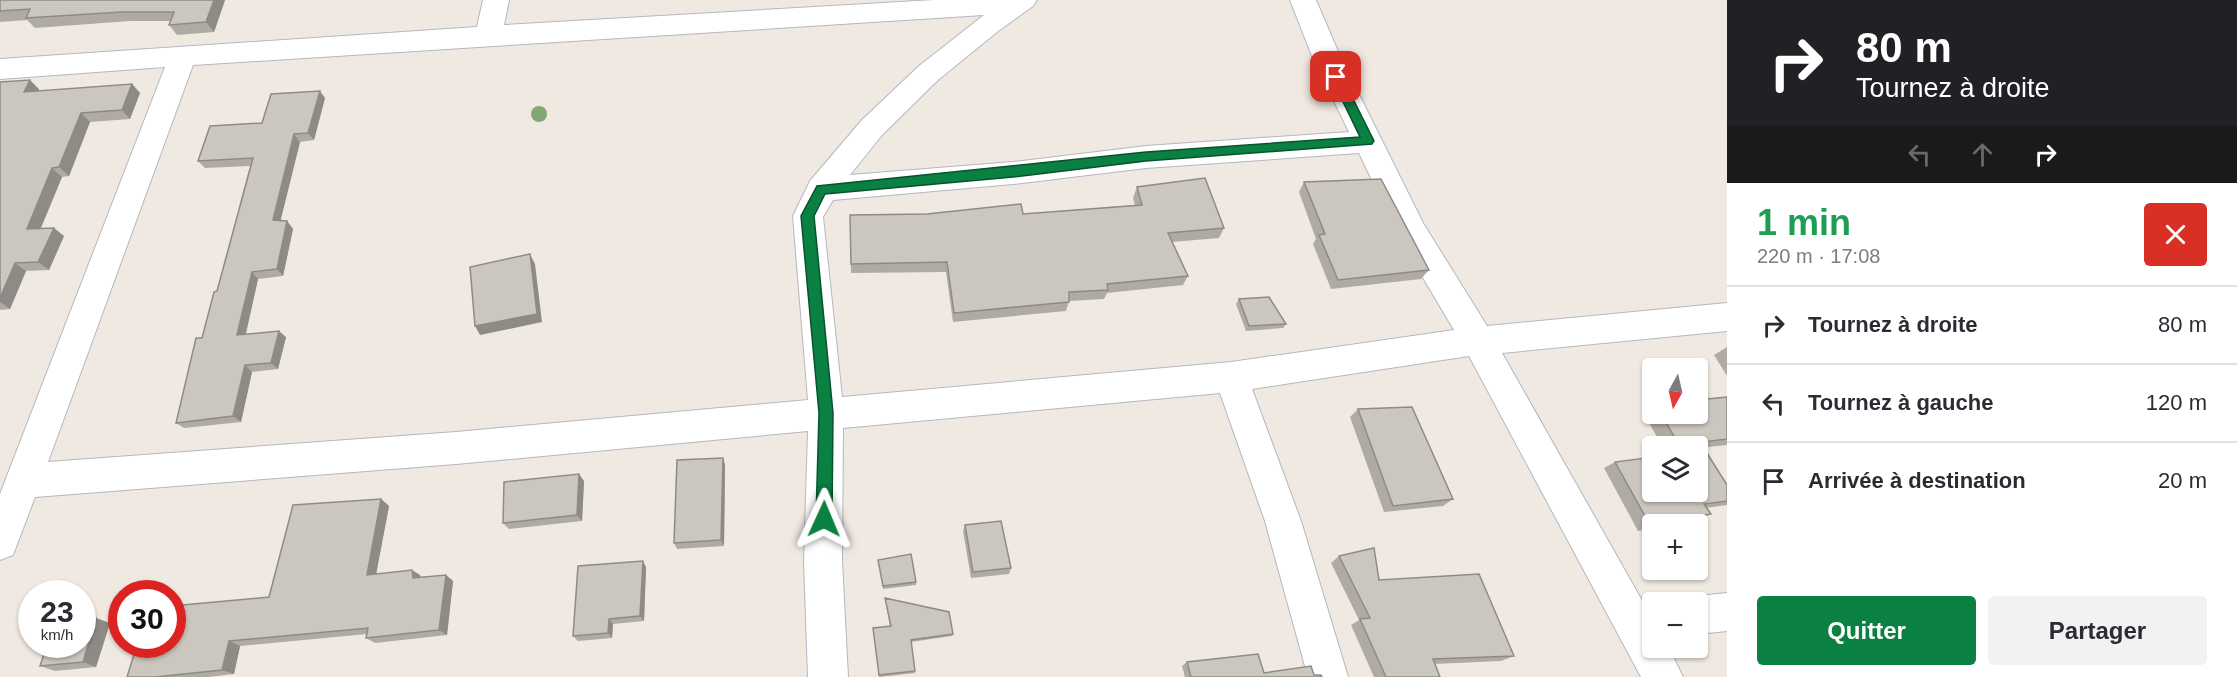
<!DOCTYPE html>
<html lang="fr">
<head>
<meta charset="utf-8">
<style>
  body { margin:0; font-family:Arial,sans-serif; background:#f2f2f3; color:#2b2b33; height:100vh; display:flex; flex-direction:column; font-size:22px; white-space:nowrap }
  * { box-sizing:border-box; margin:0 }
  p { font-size:20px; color:#7c7c81 }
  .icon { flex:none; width:33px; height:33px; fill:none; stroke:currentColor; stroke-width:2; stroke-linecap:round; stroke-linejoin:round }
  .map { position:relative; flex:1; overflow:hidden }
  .panel { display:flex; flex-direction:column; background:#fff; width:510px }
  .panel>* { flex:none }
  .hud { background:#202124; color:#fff; overflow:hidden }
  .needle { width:39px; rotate:188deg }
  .fabs { position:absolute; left:1642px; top:358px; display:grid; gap:12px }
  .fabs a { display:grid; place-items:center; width:66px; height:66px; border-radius:6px; background:#fff; box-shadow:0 2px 4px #0004; font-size:30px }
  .speed { position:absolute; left:18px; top:580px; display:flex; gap:12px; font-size:30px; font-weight:700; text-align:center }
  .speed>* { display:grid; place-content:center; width:78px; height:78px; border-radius:50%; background:#fff; box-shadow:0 2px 4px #0004; line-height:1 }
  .speed small { font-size:15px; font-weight:400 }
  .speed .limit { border:9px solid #d22; background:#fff; color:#111 }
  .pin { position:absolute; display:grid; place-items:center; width:51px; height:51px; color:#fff; margin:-26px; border-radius:12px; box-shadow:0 3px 9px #0006 }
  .me { position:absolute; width:66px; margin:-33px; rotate:1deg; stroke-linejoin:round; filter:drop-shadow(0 0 4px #0008) }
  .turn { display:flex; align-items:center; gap:21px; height:126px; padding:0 30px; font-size:27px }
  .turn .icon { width:78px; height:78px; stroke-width:2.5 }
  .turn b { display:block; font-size:42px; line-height:51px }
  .lanes { display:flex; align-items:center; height:57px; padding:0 30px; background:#0003; justify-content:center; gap:30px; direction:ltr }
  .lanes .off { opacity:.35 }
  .round { display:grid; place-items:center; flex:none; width:63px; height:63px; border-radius:6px; background:#f2f2f3 }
  .headline { display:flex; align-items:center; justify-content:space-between; height:102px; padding:0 30px }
  h1 { font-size:36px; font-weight:700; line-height:45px; color:#1e9e55 }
  .button { display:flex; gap:12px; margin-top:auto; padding:12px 30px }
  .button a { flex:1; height:69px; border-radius:6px; background:#0b8043; color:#fff; font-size:24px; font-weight:700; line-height:69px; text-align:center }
  .button a+a { background:#f2f2f3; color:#2b2b33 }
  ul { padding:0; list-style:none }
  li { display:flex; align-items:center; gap:18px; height:78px; padding:0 30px; border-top:2px solid #e1e1e2 }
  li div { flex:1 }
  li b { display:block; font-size:22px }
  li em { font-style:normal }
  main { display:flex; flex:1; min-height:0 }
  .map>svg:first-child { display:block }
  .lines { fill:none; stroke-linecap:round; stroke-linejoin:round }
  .minor-casing { stroke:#b4b7c1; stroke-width:2 }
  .minor { fill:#fff; fill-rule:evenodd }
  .tree { fill:#84a574 }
  .wall { fill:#afaba4 }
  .shaded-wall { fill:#8e8b86 }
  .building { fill:#cbc7bf; stroke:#8e8b86; stroke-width:1.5 }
  .route { fill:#0b8043; stroke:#07532c; stroke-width:1.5 }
</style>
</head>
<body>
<main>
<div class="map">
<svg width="1727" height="677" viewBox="0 0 1727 677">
  <rect width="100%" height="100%" fill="#efe9e1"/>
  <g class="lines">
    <!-- minor casing -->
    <g class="minor-casing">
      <path id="minor" d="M 483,0 L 509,0 L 504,25 L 934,0 L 1037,0 L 1033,6 L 997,32 L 938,80 L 882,135 L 850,175 L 1013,162 L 1146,146 L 1349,132 L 1312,56 L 1290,0 L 1316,0 L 1340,56 L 1423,223 L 1487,326 L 1727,303 L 1727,331 L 1502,353 L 1653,620 L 1653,648 L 1669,648 L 1683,677 L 1641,677 L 1469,356 L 1252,389 L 1301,521 L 1348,677 L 1308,677 L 1265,521 L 1220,393 L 843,428 L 842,561 L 848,677 L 808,677 L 804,561 L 808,431 L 456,464 L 35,497 L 13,555 L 0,560 L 0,494 L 165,67 L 0,79 L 0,59 L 477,27 ZM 984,15 L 919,66 L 862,120 L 810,181 L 793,216 L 808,400 L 456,432 L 48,462 L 193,65 ZM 1359,153 L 1400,239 L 1454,330 L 1231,362 L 842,397 L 823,217 L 833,200 L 1013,184 L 1146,168 Z
        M 1727,593 L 1727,631 L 1698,634 L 1698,603 L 1684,601 L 1698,596 Z"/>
    </g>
    <!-- minor -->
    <use href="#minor" class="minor"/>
  </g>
  <!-- trees -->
  <circle class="tree" cx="539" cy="114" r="8"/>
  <!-- wall -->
  <path class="wall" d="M 0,0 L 225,0 L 214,32 L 177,35 L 169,25 L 170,21 L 130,21 L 35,28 L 27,20 L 0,22 Z
    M 0,82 L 39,89 L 38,91 L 132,84 L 140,93 L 130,119 L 90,122 L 69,176 L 62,177 L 41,228 L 64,236 L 49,270 L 26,271 L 10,309 L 0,310 Z
    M 325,98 L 314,140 L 300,142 L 280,221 L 287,221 L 293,229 L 283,276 L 258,279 L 246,334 L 286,337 L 278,369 L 252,372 L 241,422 L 184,428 L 176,423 L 217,291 L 250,166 L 205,168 L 198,161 Z
    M 1304,182 L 1429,270 L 1421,279 L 1331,289 L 1313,244 L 1316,239 L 1299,192 Z
    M 1137,187 L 1224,228 L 1219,238 L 1172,242 L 1188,276 L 1183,285 L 1107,293 L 1104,299 L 1069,301 L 1066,311 L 953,322 L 946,272 L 851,273 L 850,215 L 1023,214 L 1135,205 L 1133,198 Z
    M 1239,299 L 1286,324 L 1283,328 L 1246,331 L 1236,304 Z
    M 1727,347 L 1727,376 L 1714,355 Z
    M 1727,397 L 1727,445 L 1698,448 L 1698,447 L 1663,447 L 1643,413 L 1653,406 L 1653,414 L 1698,414 Z
    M 1358,409 L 1453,499 L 1443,506 L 1384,512 L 1350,417 Z
    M 723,458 L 725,465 L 724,546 L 677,549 L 674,543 Z
    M 1615,462 L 1727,485 L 1727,505 L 1706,508 L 1711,514 L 1699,520 L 1670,525 L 1653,525 L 1653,528 L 1638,531 L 1604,468 Z
    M 584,481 L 582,521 L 509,529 L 503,523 Z
    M 381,499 L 389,506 L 376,574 L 420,575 L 420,577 L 446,575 L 453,581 L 447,635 L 375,643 L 366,638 L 367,634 L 240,646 L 234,674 L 208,677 L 127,677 L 269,597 Z
    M 965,525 L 1011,568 L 1009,574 L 971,578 L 963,531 Z
    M 1339,556 L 1379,580 L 1514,656 L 1501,661 L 1434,664 L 1440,677 L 1374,677 L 1351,625 L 1359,620 L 1331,563 Z
    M 878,560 L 916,582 L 916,585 L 883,589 Z
    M 646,567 L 644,621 L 613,624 L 612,638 L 578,641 L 573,636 Z
    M 885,598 L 953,634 L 952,636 L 911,642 L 915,673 L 879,677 L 873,631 L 890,627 Z
    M 110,623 L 96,667 L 55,671 L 40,666 Z
    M 1187,662 L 1264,673 L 1314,675 L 1322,677 L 1185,677 L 1182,666 Z"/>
  <!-- shaded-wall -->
  <path class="shaded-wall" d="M 214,0 L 225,0 L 214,32 L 206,22 Z
    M 30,80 L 39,89 L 34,101 L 24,92 Z
    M 132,84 L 140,93 L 130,119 L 122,110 Z
    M 320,91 L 325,98 L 314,140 L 308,133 Z
    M 81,113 L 90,122 L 69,176 L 59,167 Z
    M 294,134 L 300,142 L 279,227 L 273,220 Z
    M 52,168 L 62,177 L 37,237 L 27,229 Z
    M 287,221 L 293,229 L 283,276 L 277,269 Z
    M 54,228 L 64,236 L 49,270 L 38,262 Z
    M 530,254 L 535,264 L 542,322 L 480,335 L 475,326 Z
    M 15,263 L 26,271 L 10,309 L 0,302 L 0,298 Z
    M 252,272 L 258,279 L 244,341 L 237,335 Z
    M 279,331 L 286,337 L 278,369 L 271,363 Z
    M 245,365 L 252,372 L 241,422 L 233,416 Z
    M 723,458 L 725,465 L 724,546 L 721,540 Z
    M 579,474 L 584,481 L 582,521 L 577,515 Z
    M 381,499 L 389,506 L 375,580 L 367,575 Z
    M 643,561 L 646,567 L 644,621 L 640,616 Z
    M 412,570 L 420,575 L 421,583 L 413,578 Z
    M 446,575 L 453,581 L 447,635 L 439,630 Z
    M 96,618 L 110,623 L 96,667 L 83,662 Z
    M 609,619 L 613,624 L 612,638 L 608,633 Z
    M 229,641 L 240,646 L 234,674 L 222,670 Z"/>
  <!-- building -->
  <path class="building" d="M 0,0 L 214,0 L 206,22 L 169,25 L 174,12 L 122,12 L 26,18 L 30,9 L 0,11 Z
    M 30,80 L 24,92 L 132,84 L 122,110 L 81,113 L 59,167 L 52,168 L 27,229 L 54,228 L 38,262 L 15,263 L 0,298 L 0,82 Z
    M 320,91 L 308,133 L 294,134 L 273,220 L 287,221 L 277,269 L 252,272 L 237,335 L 279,331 L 271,363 L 245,365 L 233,416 L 176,423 L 196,338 L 202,338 L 214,292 L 217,291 L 253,158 L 198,161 L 210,126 L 262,123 L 271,94 Z
    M 1205,178 L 1224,228 L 1168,233 L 1188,276 L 1107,284 L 1108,290 L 1069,292 L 1069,302 L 954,313 L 947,262 L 851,264 L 850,215 L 927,214 L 1021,204 L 1023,214 L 1142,205 L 1137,187 Z
    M 1381,179 L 1429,270 L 1338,280 L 1319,235 L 1325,234 L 1304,182 Z
    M 530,254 L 537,314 L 475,326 L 470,267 Z
    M 1269,297 L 1286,324 L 1249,326 L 1239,299 Z
    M 1727,397 L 1727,439 L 1679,445 L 1661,414 L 1698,414 L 1698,400 Z
    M 1412,407 L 1453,499 L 1393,506 L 1358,409 Z
    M 1705,450 L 1727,485 L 1727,501 L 1704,504 L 1711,514 L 1650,525 L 1615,462 L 1653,457 L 1653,492 L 1698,492 L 1698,451 Z
    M 723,458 L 721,540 L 674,543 L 677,460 Z
    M 579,474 L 577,515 L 503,523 L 504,482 Z
    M 381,499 L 367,575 L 412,570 L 413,578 L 446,575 L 439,630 L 366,638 L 368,628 L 229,641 L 222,670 L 155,677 L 127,677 L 137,645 L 172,645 L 172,606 L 269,597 L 293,505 Z
    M 1001,521 L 1011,568 L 973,572 L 965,525 Z
    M 1374,548 L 1379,580 L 1479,574 L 1514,656 L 1433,659 L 1440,677 L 1386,677 L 1360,619 L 1370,618 L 1339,556 Z
    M 911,554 L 916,582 L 883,586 L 878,560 Z
    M 643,561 L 640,616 L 609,619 L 608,633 L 573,636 L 578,566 Z
    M 885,598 L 949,612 L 953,634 L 911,640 L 915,671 L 879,675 L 873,628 L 891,626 Z
    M 96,618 L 83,662 L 40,666 L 47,645 L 82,645 L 82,619 Z
    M 1258,654 L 1264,673 L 1311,666 L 1314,675 L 1321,675 L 1322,677 L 1191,677 L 1187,662 Z"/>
  <!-- route -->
  <path class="route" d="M 1336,73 L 1342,77 L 1374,141 L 1372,144 L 1146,161 L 1013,177 L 825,194 L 814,216 L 833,413 L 832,519 L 829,524 L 824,526 L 819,524 L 816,519 L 819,413 L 801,216 L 817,186 L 1146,152 L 1360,137 L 1331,77 Z"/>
</svg>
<div class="fabs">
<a><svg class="needle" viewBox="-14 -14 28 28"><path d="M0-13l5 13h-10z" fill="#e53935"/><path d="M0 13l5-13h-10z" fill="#7c7c81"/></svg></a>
<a><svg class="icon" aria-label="layers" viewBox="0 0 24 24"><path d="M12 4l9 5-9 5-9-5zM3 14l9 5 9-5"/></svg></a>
<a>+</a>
<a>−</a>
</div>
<div class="speed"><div>23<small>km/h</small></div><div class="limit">30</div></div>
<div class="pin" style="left:1336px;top:77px;background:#d93025"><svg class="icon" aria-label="arrive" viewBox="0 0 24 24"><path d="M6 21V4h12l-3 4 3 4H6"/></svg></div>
<svg class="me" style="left:824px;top:519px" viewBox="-20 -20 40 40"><path d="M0-17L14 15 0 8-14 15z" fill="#0b8043" stroke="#fff" stroke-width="4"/></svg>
</div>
<section class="panel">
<div class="hud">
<div class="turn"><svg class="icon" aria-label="right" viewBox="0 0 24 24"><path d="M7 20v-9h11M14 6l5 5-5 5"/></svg><div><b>80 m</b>Tournez à droite</div></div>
<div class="lanes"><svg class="icon off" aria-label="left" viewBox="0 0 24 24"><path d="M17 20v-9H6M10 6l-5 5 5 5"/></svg><svg class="icon off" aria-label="ahead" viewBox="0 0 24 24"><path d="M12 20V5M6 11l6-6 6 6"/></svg><svg class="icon" aria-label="right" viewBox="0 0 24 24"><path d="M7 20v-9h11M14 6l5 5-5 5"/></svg></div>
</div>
<div class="headline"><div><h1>1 min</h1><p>220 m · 17:08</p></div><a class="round" style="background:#d93025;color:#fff"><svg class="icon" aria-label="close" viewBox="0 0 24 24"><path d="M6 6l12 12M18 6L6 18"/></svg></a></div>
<ul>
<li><svg class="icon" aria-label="right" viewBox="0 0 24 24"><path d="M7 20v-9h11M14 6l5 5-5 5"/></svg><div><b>Tournez à droite</b></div><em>80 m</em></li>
<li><svg class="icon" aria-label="left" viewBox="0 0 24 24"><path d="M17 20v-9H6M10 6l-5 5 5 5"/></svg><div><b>Tournez à gauche</b></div><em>120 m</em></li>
<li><svg class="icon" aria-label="arrive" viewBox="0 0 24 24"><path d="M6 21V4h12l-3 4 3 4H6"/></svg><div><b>Arrivée à destination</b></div><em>20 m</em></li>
</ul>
<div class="button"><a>Quitter</a><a>Partager</a></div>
</section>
</main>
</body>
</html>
